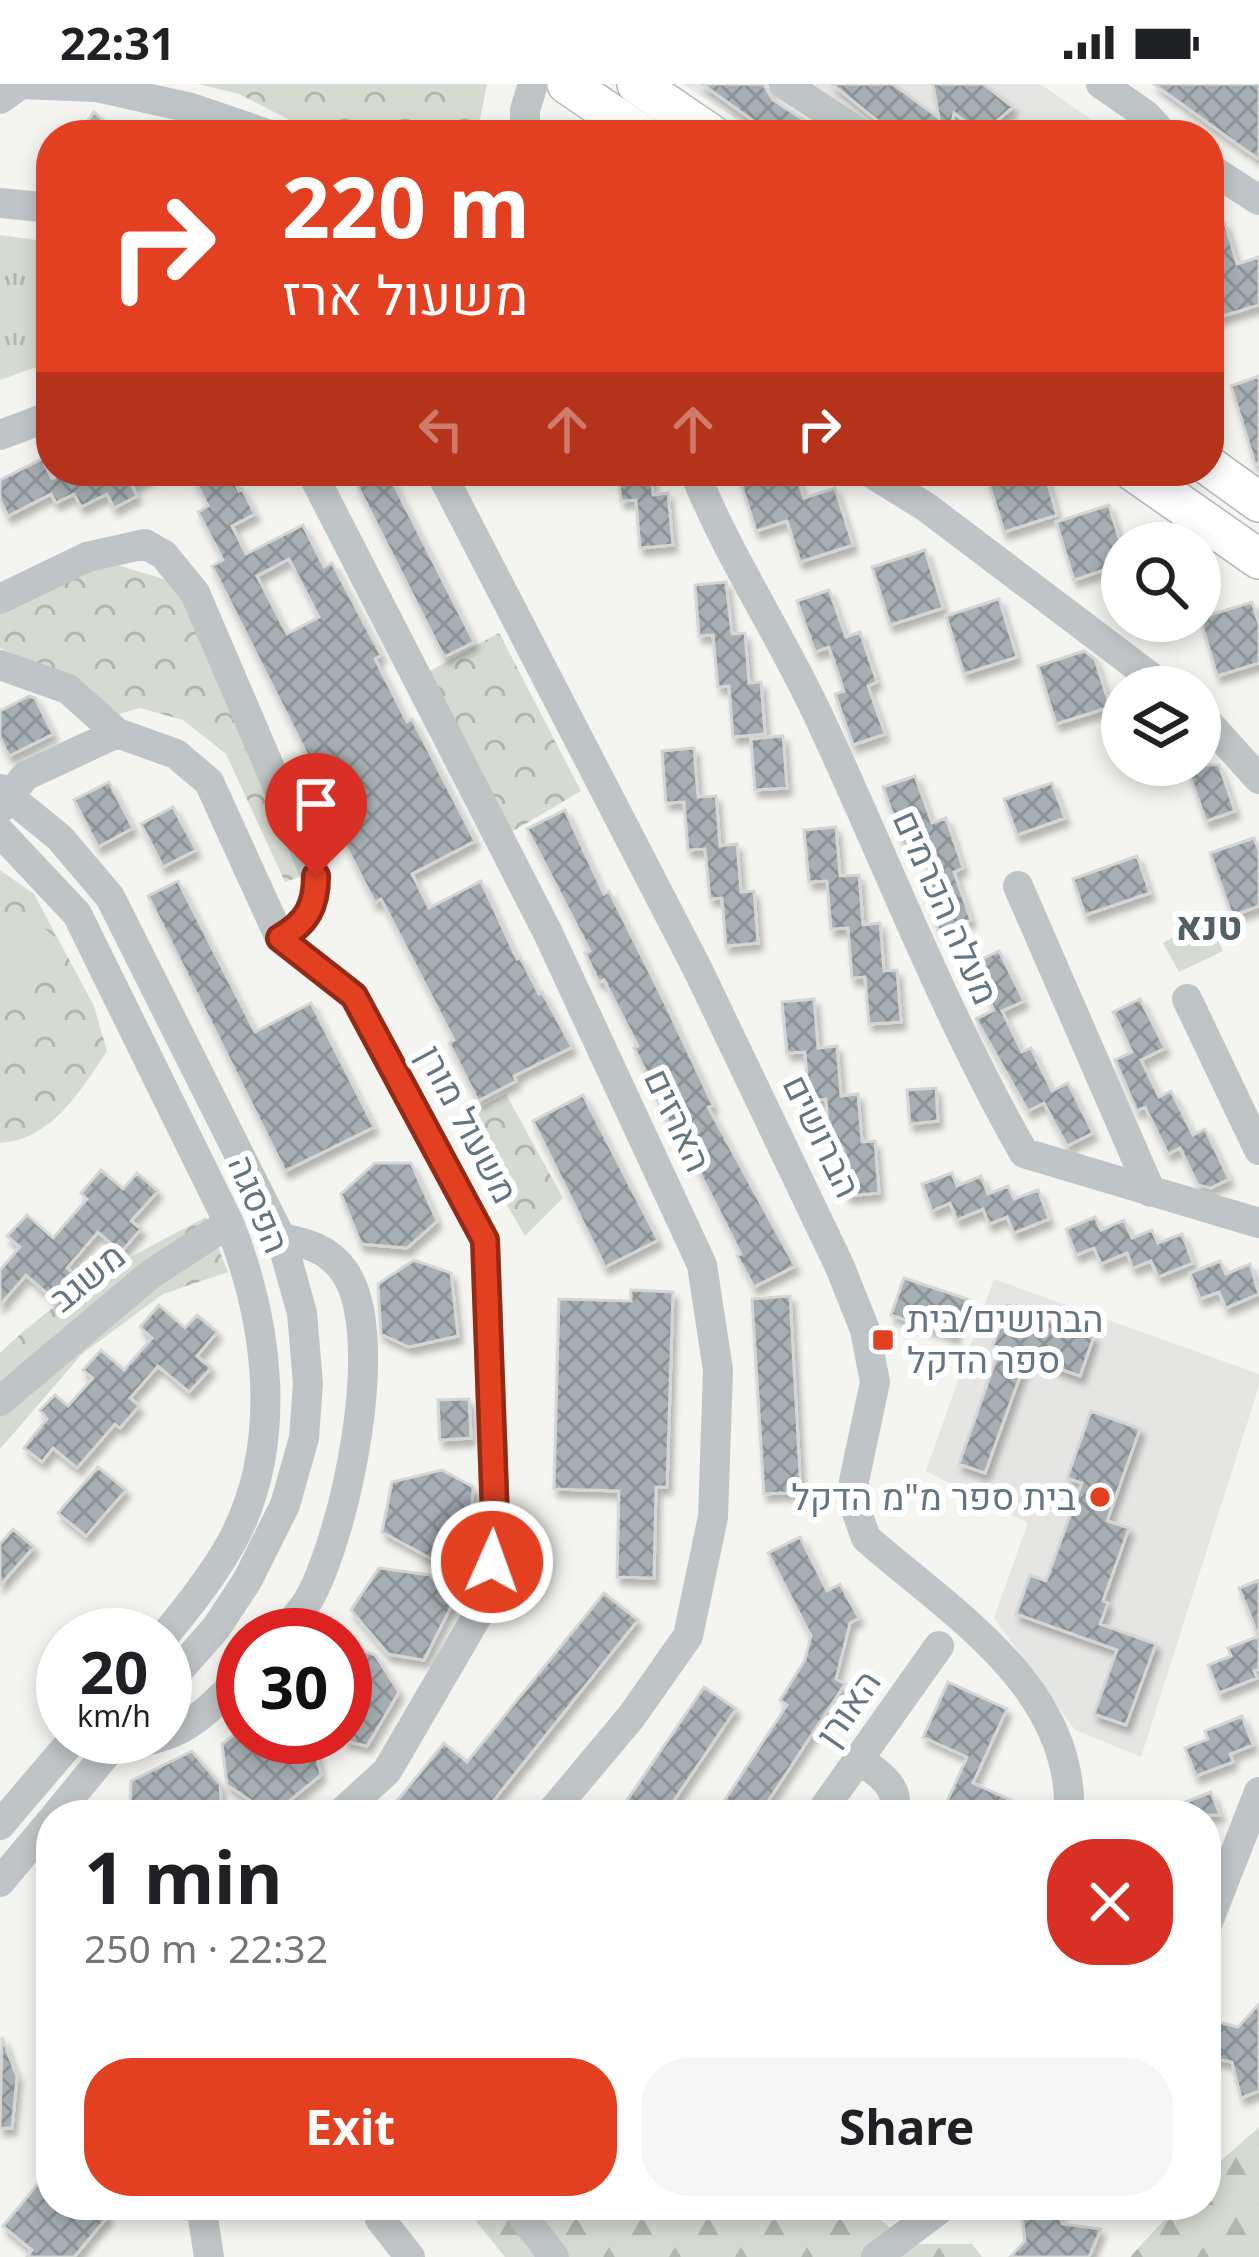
<!DOCTYPE html>
<html lang="en">
<head>
<meta charset="utf-8">
<style>
  body { margin:0; font-family:"Noto Sans",Heebo,sans-serif; background:#f6f6f6; color:#202124; height:100vh; display:flex; flex-direction:column; font-size:45px; white-space:nowrap }
  * { box-sizing:border-box; margin:0 }
  p { font-size:39px; color:#757577 }
  .icon { flex:none; width:66px; height:66px; fill:none; stroke:currentColor; stroke-width:2; stroke-linecap:round; stroke-linejoin:round }
  .map { position:relative; flex:1; overflow:hidden }
  .sheet { position:absolute; left:36px; top:1716px; width:1185px; height:420px; display:flex; flex-direction:column; background:#fff; border-radius:48px; box-shadow:0 6px 18px #0003 }
  .sheet>* { flex:none }
  .guide { position:absolute; left:36px; top:36px; width:1188px; height:366px; border-radius:48px; box-shadow:0 6px 18px #0003; background:#e34021; color:#fff; overflow:hidden }
  .fabs { position:absolute; left:1101px; top:438px; display:grid; gap:24px }
  .fabs a { display:grid; place-items:center; width:120px; height:120px; border-radius:50%; background:#fff; box-shadow:0 6px 18px #0003; font-size:60px }
  .speed { position:absolute; left:36px; top:1524px; display:flex; gap:24px; font-size:60px; font-weight:700; text-align:center }
  .speed>* { display:grid; place-content:center; width:156px; height:156px; border-radius:50%; background:#fff; box-shadow:0 6px 18px #0003; line-height:1 }
  .speed small { font-size:30px; font-weight:400 }
  .speed .limit { border:18px solid #d22; background:#fff; color:#111 }
  .pin { position:absolute; display:grid; place-items:center; width:102px; height:102px; color:#fff; margin:-123px -51px; border-radius:50% 50% 50% 0; rotate:-45deg; box-shadow:0 0 12px #0007 }
  .pin .icon { rotate:45deg }
  .me { position:absolute; width:132px; margin:-66px; rotate:2deg; stroke-linejoin:round; filter:drop-shadow(0 0 9px #0008) }
  .turn { display:flex; align-items:center; gap:42px; height:252px; padding:0 48px; font-size:54px }
  .turn .icon { width:156px; height:156px; stroke-width:2.5 }
  .turn b { display:block; font-size:84px; line-height:102px }
  .lanes { display:flex; align-items:center; height:114px; padding:0 48px; background:#0003; justify-content:center; gap:60px; direction:ltr }
  .lanes .off { opacity:.35 }
  .round { display:grid; place-items:center; flex:none; width:126px; height:126px; border-radius:48px; background:#f6f6f6 }
  .overview { display:flex; align-items:center; justify-content:space-between; height:204px; padding:0 48px }
  h1 { font-size:72px; font-weight:700; line-height:90px }
  .action { display:flex; gap:24px; margin-top:auto; padding:24px 48px }
  .action a { flex:1; height:138px; border-radius:48px; background:#e34021; color:#fff; font-size:48px; font-weight:700; line-height:138px; text-align:center }
  .action a+a { background:#f6f6f6; color:#202124 }
  .status { display:flex; justify-content:space-between; align-items:center; height:84px; padding:0 60px; background:#fff; direction:ltr }
  .status svg { height:33px; fill:currentColor }
  .map>svg:first-child { display:block }
  .built { fill:#e5e6e4 }
  .grass { fill:url(#grass-tufts) }
  .forest { fill:url(#forest-firs) }
  .park { fill:url(#park-crowns) }
  .garden { fill:#d6dbd1 }
  .building { fill:url(#building-cross-hatch); stroke:#d5d5d3; stroke-width:3; fill-rule:evenodd; filter:url(#shadow) }
  .lines { fill:none; stroke-linecap:round; stroke-linejoin:round }
  .major-casing { stroke:#b2b7ba; stroke-width:42 }
  .minor { stroke:#bfc4c6; stroke-width:30 }
  .major { stroke:#fff; stroke-width:39 }
  .route-casing { stroke:#942a15; stroke-width:30 }
  .route { stroke:#e34021; stroke-width:21 }
  .poi-dot { fill:#e34021; stroke:#fff; stroke-width:4.5 }
  .labels { text-anchor:middle; stroke-width:12; stroke-linejoin:round; paint-order:stroke }
  .street-label { font-size:36px; fill:#637681; stroke:#fff }
  .poi-label { font-size:36px; fill:#637681; stroke:#fff; text-anchor:start }
  .neighbourhood-label { font-size:39px; font-weight:bold; fill:#515f66; stroke:#fff }
</style>
</head>
<body>
<div class="status"><b>22:31</b><svg viewBox="0 0 49 12"><path d="M0 12V9h3v3zM5 12V6h3v6zM10 12V3h3v9zM15 12V0h3v12zM26 1h20v11H26zM47 4h2v5h-2z"/></svg></div>
<div class="map">
<svg width="1259" height="2173" viewBox="0 0 1259 2173">
  <defs>
    <pattern id="grass-tufts" width="24" height="20" patternUnits="userSpaceOnUse" patternTransform="scale(3)"><rect width="24" height="20" fill="#d6dbd1"/><path d="M3 7l-1-3M5 7V3M7 7l1-3M15 17l-1-3M17 17v-4M19 17l1-3" fill="none" stroke="#b1b6af"/></pattern>
    <pattern id="forest-firs" width="22" height="20" patternUnits="userSpaceOnUse" patternTransform="scale(3)"><rect width="22" height="20" fill="#d6dbd1"/><path d="M5 1l3.5 6h-7zM16 11l3.5 6h-7z" fill="#b1b6af"/></pattern>
    <pattern id="park-crowns" width="20" height="18" patternUnits="userSpaceOnUse" patternTransform="scale(3)"><rect width="20" height="18" fill="#d6dbd1"/><path d="M2 6a3 3 0 1 1 6 0M12 15a3 3 0 1 1 6 0" fill="none" stroke="#b1b6af"/></pattern>
    <pattern id="building-cross-hatch" width="8" height="8" patternUnits="userSpaceOnUse" patternTransform="scale(3)"><rect width="8" height="8" fill="#a6afb3"/><path d="M0 0l8 8M0 8l8-8" fill="none" stroke="#8b9397"/></pattern>
    <filter id="shadow"><feDropShadow dx="4" dy="7" stdDeviation="3" flood-color="#0004"/></filter>
  </defs>
  <rect width="100%" height="100%" fill="#f4f4f0"/>
  <!-- built -->
  <path class="built" d="M 683,0 L 1040,0 L 1114,51 L 761,51 Z
    M 994,1195 L 1259,1290 L 1259,1302 L 1141,1673 L 1075,1646 L 994,1534 L 1028,1439 L 926,1387 Z"/>
  <!-- grass -->
  <path class="grass" d="M 0,151 L 51,158 L 51,278 L 0,296 Z"/>
  <!-- forest -->
  <path class="forest" d="M 1259,2043 L 1259,2173 L 1130,2173 L 1178,2121 L 1206,2121 L 1206,2090 Z
    M 463,2121 L 801,2121 L 807,2127 L 878,2134 L 912,2160 L 972,2160 L 982,2173 L 505,2173 Z"/>
  <!-- park -->
  <path class="park" d="M 198,0 L 487,0 L 477,51 L 319,51 L 239,10 Z
    M 104,477 L 180,500 L 311,789 L 285,798 L 226,670 L 183,636 L 140,624 L 95,637 L 70,594 L 0,564 L 0,524 Z
    M 499,549 L 581,707 L 508,750 L 428,588 Z
    M 0,786 L 34,810 L 94,922 L 107,967 C 81,1006 52,1056 0,1059 Z
    M 1207,834 L 1223,867 L 1179,888 L 1163,859 Z
    M 506,1010 L 563,1114 L 525,1152 L 457,1035 Z
    M 206,1133 L 228,1188 L 163,1210 L 82,1270 L 0,1365 L 0,1269 C 59,1211 132,1171 206,1133 Z"/>
  <!-- garden -->
  <path class="garden" d="M 24,828 L 60,857 L 7,924 L 0,919 L 0,857 Z"/>
  <!-- building -->
  <path class="building" d="M 702,0 L 763,0 L 773,16 L 827,51 L 773,51 Z
    M 832,0 L 893,0 L 939,34 L 933,0 L 983,0 L 1013,23 L 982,50 L 954,29 L 951,44 L 961,51 L 895,51 Z
    M 1154,0 L 1259,0 L 1259,75 L 1244,65 Z
    M 94,28 L 120,51 L 77,51 Z
    M 1225,139 L 1237,180 L 1259,173 L 1259,221 L 1213,235 L 1209,221 L 1209,144 Z
    M 1259,292 L 1259,380 L 1255,380 L 1231,302 Z
    M 42,375 L 52,395 L 67,387 L 160,387 L 132,402 L 137,412 L 114,424 L 107,410 L 81,423 L 74,410 L 56,419 L 51,410 L 8,432 L 0,416 L 0,396 Z
    M 190,387 L 229,387 L 239,407 L 242,405 L 255,430 L 232,442 L 246,470 L 303,441 L 324,483 L 332,479 L 381,571 L 375,575 L 407,638 L 412,635 L 475,757 L 412,790 L 429,824 L 481,797 L 517,875 L 520,873 L 539,910 L 542,908 L 572,963 L 514,992 L 516,997 L 478,1017 L 449,959 L 454,956 L 381,815 L 375,819 L 338,747 L 344,744 L 212,482 L 223,476 L 198,428 L 208,422 ZM 289,475 L 319,533 L 287,550 L 257,492 Z
    M 387,387 L 474,558 L 444,573 L 357,401 Z
    M 618,387 L 651,387 L 653,411 L 668,409 L 673,461 L 640,464 L 636,416 L 621,417 Z
    M 737,387 L 795,387 L 804,414 L 835,404 L 853,461 L 800,478 L 787,437 L 756,447 Z
    M 995,387 L 1044,387 L 1057,431 L 1004,448 L 986,390 Z
    M 1109,421 L 1122,464 L 1122,480 L 1074,496 L 1056,438 Z
    M 925,466 L 943,524 L 890,541 L 872,483 Z
    M 726,498 L 732,550 L 745,549 L 749,599 L 761,598 L 765,650 L 733,653 L 729,602 L 718,603 L 713,551 L 699,552 L 695,501 Z
    M 829,506 L 846,553 L 860,548 L 877,598 L 868,602 L 885,650 L 853,661 L 835,610 L 844,607 L 829,563 L 815,568 L 797,517 Z
    M 999,515 L 1017,573 L 964,590 L 946,532 Z
    M 1252,518 L 1259,540 L 1259,579 L 1217,592 L 1200,534 Z
    M 1084,567 L 1095,575 L 1110,623 L 1056,640 L 1038,582 Z
    M 29,612 L 35,614 L 53,650 L 9,672 L 0,654 L 0,627 Z
    M 783,652 L 787,704 L 755,706 L 751,655 Z
    M 694,664 L 698,713 L 716,712 L 720,762 L 737,760 L 741,808 L 754,807 L 758,859 L 726,862 L 722,814 L 710,815 L 705,765 L 688,766 L 684,718 L 666,719 L 662,667 Z
    M 1186,681 L 1219,681 L 1235,727 L 1206,737 Z
    M 915,692 L 932,739 L 946,734 L 963,784 L 954,788 L 971,836 L 939,847 L 921,796 L 930,793 L 915,749 L 901,754 L 883,703 Z
    M 109,698 L 133,744 L 98,763 L 74,716 Z
    M 1052,699 L 1065,734 L 1017,751 L 1004,715 Z
    M 173,723 L 196,766 L 163,783 L 141,740 Z
    M 565,726 L 604,810 L 609,807 L 664,917 L 713,1021 L 708,1023 L 795,1182 L 754,1203 L 737,1172 L 741,1170 L 675,1040 L 671,1042 L 656,1014 L 659,1013 L 634,964 L 638,962 L 604,896 L 599,898 L 585,869 L 590,867 L 527,745 Z
    M 836,743 L 840,792 L 859,791 L 863,841 L 880,839 L 884,887 L 897,886 L 901,938 L 869,940 L 865,893 L 852,894 L 848,844 L 831,845 L 827,797 L 809,798 L 804,746 Z
    M 1254,754 L 1259,767 L 1259,822 L 1232,832 L 1210,769 Z
    M 1137,772 L 1150,809 L 1085,831 L 1073,795 Z
    M 178,797 L 255,948 L 311,919 L 374,1043 L 285,1087 L 148,812 Z
    M 999,867 L 1024,917 L 1002,927 L 1022,968 L 1031,964 L 1052,1007 L 1068,999 L 1093,1049 L 1067,1062 L 1044,1019 L 1028,1027 L 976,935 L 994,926 L 972,880 Z
    M 814,915 L 818,964 L 837,962 L 841,1012 L 858,1010 L 862,1058 L 875,1057 L 879,1109 L 847,1112 L 843,1064 L 830,1065 L 826,1015 L 809,1017 L 805,968 L 787,969 L 782,918 Z
    M 1140,915 L 1165,964 L 1141,976 L 1159,1013 L 1171,1007 L 1193,1051 L 1205,1045 L 1229,1095 L 1211,1104 L 1198,1101 L 1180,1064 L 1168,1070 L 1145,1023 L 1137,1027 L 1115,976 L 1132,968 L 1113,928 Z
    M 936,1004 L 938,1037 L 910,1040 L 907,1006 Z
    M 583,1011 L 658,1156 L 605,1183 L 533,1037 Z
    M 375,1079 L 411,1079 L 437,1137 L 407,1164 L 361,1160 L 341,1110 Z
    M 101,1086 L 123,1105 L 137,1089 L 158,1107 L 131,1137 L 141,1145 L 121,1168 L 98,1148 L 67,1184 L 78,1193 L 57,1218 L 26,1191 L 0,1221 L 0,1186 L 20,1163 L 7,1152 L 27,1131 L 53,1154 L 87,1115 L 81,1109 Z
    M 952,1089 L 957,1102 L 981,1092 L 988,1110 L 1008,1102 L 1014,1115 L 1038,1106 L 1049,1135 L 1014,1149 L 1007,1133 L 989,1140 L 983,1125 L 957,1136 L 950,1119 L 932,1127 L 922,1100 Z
    M 1095,1133 L 1101,1146 L 1124,1136 L 1132,1154 L 1152,1146 L 1158,1159 L 1182,1150 L 1193,1179 L 1158,1193 L 1151,1177 L 1133,1184 L 1127,1169 L 1101,1180 L 1094,1164 L 1076,1171 L 1066,1145 Z
    M 414,1176 L 451,1189 L 458,1252 L 409,1263 L 381,1250 L 378,1200 Z
    M 1220,1177 L 1226,1190 L 1250,1180 L 1259,1210 L 1226,1224 L 1219,1208 L 1200,1215 L 1190,1189 Z
    M 904,1194 L 967,1215 L 955,1252 L 891,1231 Z
    M 631,1206 L 673,1208 L 667,1403 L 656,1403 L 654,1494 L 617,1493 L 619,1407 L 554,1405 L 559,1215 L 631,1217 Z
    M 790,1212 L 801,1408 L 764,1410 L 752,1215 Z
    M 159,1221 L 185,1244 L 197,1231 L 217,1248 L 197,1272 L 211,1284 L 189,1308 L 158,1282 L 130,1314 L 139,1322 L 120,1344 L 115,1340 L 77,1384 L 53,1364 L 42,1378 L 24,1364 L 47,1335 L 40,1326 L 55,1311 L 68,1322 L 93,1294 L 83,1286 L 101,1266 L 124,1286 L 152,1254 L 140,1243 Z
    M 1008,1221 L 1094,1252 L 1080,1292 L 1027,1273 L 985,1389 L 959,1380 L 1000,1264 L 993,1261 Z
    M 469,1315 L 471,1354 L 440,1356 L 438,1316 Z
    M 1091,1327 L 1140,1345 L 1107,1437 L 1129,1444 L 1103,1517 L 1108,1519 L 1100,1540 L 1156,1560 L 1126,1641 L 1094,1630 L 1117,1566 L 1016,1530 L 1030,1491 L 1046,1497 L 1082,1399 L 1067,1394 Z
    M 98,1383 L 126,1406 L 86,1452 L 58,1429 Z
    M 442,1386 L 473,1403 L 469,1466 L 432,1475 L 382,1448 L 392,1398 Z
    M 13,1445 L 34,1463 L 0,1501 L 0,1460 Z
    M 800,1453 L 827,1507 L 840,1500 L 859,1534 L 850,1539 L 836,1595 L 845,1600 L 759,1731 L 715,1731 L 787,1621 L 780,1616 L 805,1576 L 811,1552 L 768,1469 Z
    M 379,1484 L 430,1491 L 453,1519 L 424,1576 L 388,1570 L 351,1526 Z
    M 1259,1496 L 1259,1551 L 1258,1551 L 1239,1504 Z
    M 604,1509 L 638,1536 L 482,1731 L 405,1731 L 393,1722 L 444,1659 L 467,1678 Z
    M 1259,1552 L 1259,1585 L 1254,1587 L 1257,1594 L 1219,1609 L 1208,1581 L 1231,1572 L 1228,1564 Z
    M 345,1560 L 375,1571 L 399,1608 L 367,1662 L 345,1657 Z
    M 948,1598 L 1007,1625 L 973,1699 L 1017,1719 L 1012,1731 L 941,1731 L 967,1673 L 923,1653 Z
    M 704,1603 L 736,1625 L 664,1731 L 617,1731 Z
    M 1242,1632 L 1253,1661 L 1230,1670 L 1233,1678 L 1196,1692 L 1185,1664 L 1208,1655 L 1205,1647 Z
    M 243,1644 L 243,1653 L 312,1653 L 321,1691 L 272,1731 L 227,1701 L 222,1660 Z
    M 192,1667 L 220,1700 L 222,1731 L 155,1731 L 152,1723 L 130,1731 L 131,1697 Z
    M 1211,1708 L 1220,1731 L 1155,1731 L 1155,1730 Z
    M 1259,1920 L 1259,2007 L 1241,2014 L 1232,1978 L 1206,1973 L 1206,1945 L 1209,1936 L 1238,1943 Z
    M 2,1953 L 17,1993 L 12,2044 L 0,2044 Z
    M 51,2084 L 51,2121 L 97,2121 L 109,2131 L 74,2173 L 27,2173 L 32,2166 L 3,2142 Z
    M 1021,2121 L 1058,2121 L 1062,2140 L 1101,2145 L 1089,2173 L 1010,2173 L 1025,2157 Z"/>
  <g class="lines">
    <!-- major casing -->
    <g class="major-casing">
      <path id="major" d="M 567,0 L 642,51
        M 637,0 L 712,51
        M 1209,382 L 1259,418
        M 1133,387 L 1259,475"/>
    </g>
    <!-- minor -->
    <path class="minor" d="M 784,0 L 863,51
      M 1101,0 L 1146,31 L 1164,51
      M 0,15 L 21,0 L 97,3 L 191,24 L 270,51
      M 525,51 L 525,26 L 533,0
      M 1209,84 L 1259,116
      M 0,119 L 51,124
      M 0,351 L 51,332
      M 311,387 L 548,849 L 702,1181 L 718,1286 L 713,1433 L 688,1552 L 631,1633 L 549,1731
      M 440,387 L 698,886 L 840,1183 L 865,1246 L 875,1298 L 854,1397 L 854,1420 L 866,1454 C 951,1529 1075,1603 1069,1731
      M 694,387 C 728,472 779,548 818,631 C 888,780 942,925 1024,1069 L 1259,1139
      M 868,387 L 926,423 L 1164,603
      M 0,515 L 87,473 L 145,460 L 164,471 L 195,509 L 316,792 C 316,822 307,839 280,854
      M 0,581 L 68,605 L 117,649
      M 1200,630 L 1259,695
      M 0,705 L 60,754 L 110,813 L 281,1154 L 302,1229 L 308,1300 L 304,1354 L 285,1421 L 247,1497 L 216,1544 L 165,1602
      M 0,725 L 25,692 L 117,649 L 176,670 L 209,698 L 280,854 L 354,912 L 485,1156 L 495,1434 L 492,1478 L 479,1529 L 387,1687 L 339,1731
      M 0,748 L 77,830 L 229,1139 C 269,1239 285,1363 230,1461 C 212,1493 188,1523 165,1551
      M 1018,802 L 1151,1108
      M 1187,915 L 1259,1066
      M 0,1317 L 151,1190 L 229,1139
      M 280,1551 C 290,1540 301,1528 309,1515 C 345,1451 389,1250 344,1187 C 328,1164 306,1159 281,1154
      M 111,1663 C 185,1652 191,1642 243,1592
      M 860,1676 C 880,1690 901,1703 894,1731
      M 56,1731 L 120,1653
      M 819,1731 L 939,1562
      M 0,1741 L 75,1653
      M 0,1798 L 51,1737
      M 1206,1843 L 1259,1708
      M 201,2121 L 209,2173
      M 380,2121 L 380,2135 L 410,2173
      M 514,2121 L 554,2173
      M 876,2173 L 945,2121"/>
    <!-- major -->
    <use href="#major" class="major"/>
  </g>
  <g class="lines">
    <!-- route casing -->
    <g class="route-casing">
      <path id="route" d="M 316,792 C 316,822 307,839 280,854 L 354,912 L 485,1156 L 495,1434 L 492,1478"/>
    </g>
    <!-- route -->
    <use href="#route" class="route"/>
  </g>
  <!-- markers -->
  <g class="poi-dot">
    <rect x="871" y="1244" width="24" height="24" rx="6"/>
    <circle cx="1100" cy="1413" r="12"/>
  </g>
  <g class="labels">
    <!-- street labels -->
    <g class="street-label">
      <text transform="translate(946 823) rotate(66)" y="13">מעלה הכרמים</text>
      <text transform="translate(678 1036) rotate(65)" y="13">הארזים</text>
      <text transform="translate(468 1040) rotate(62)" y="13">משעול מורן</text>
      <text transform="translate(822 1052) rotate(64)" y="13">הברושים</text>
      <text transform="translate(259 1120) rotate(67)" y="13">הפסגה</text>
      <text transform="translate(87 1193) rotate(-39)" y="13">משגב</text>
      <text transform="translate(848 1624) rotate(-55)" y="13">האורן</text>
    </g>
    <!-- poi labels -->
    <g class="poi-label">
      <text x="907" y="1248">הברושים/בית<tspan x="907" dy="41">ספר הדקל</tspan></text>
      <text x="1076" y="1426" text-anchor="end">בית ספר מ"מ הדקל</text>
    </g>
    <!-- neighbourhood labels -->
    <g class="neighbourhood-label">
      <text x="1209" y="856">טנא</text>
    </g>
  </g>
</svg>
<div class="fabs">
<a><svg class="icon" aria-label="search" viewBox="0 0 24 24"><circle cx="10" cy="10" r="6"/><path d="M15 15l6 6"/></svg></a>
<a><svg class="icon" aria-label="layers" viewBox="0 0 24 24"><path d="M12 4l9 5-9 5-9-5zM3 14l9 5 9-5"/></svg></a>
</div>
<div class="speed"><div>20<small>km/h</small></div><div class="limit">30</div></div>
<div class="pin" style="left:316px;top:792px;background:#d93025"><svg class="icon" aria-label="arrive" viewBox="0 0 24 24"><path d="M6 21V4h12l-3 4 3 4H6"/></svg></div>
<svg class="me" style="left:492px;top:1478px" viewBox="-20 -20 40 40"><circle r="17" fill="#e34021" stroke="#fff" stroke-width="3"/><path d="M0-11L8 9 0 5-8 9z" fill="#fff"/></svg>
<div class="guide">
<div class="turn"><svg class="icon" aria-label="right" viewBox="0 0 24 24"><path d="M7 20v-9h11M14 6l5 5-5 5"/></svg><div><b>220 m</b>משעול ארז</div></div>
<div class="lanes"><svg class="icon off" aria-label="left" viewBox="0 0 24 24"><path d="M17 20v-9H6M10 6l-5 5 5 5"/></svg><svg class="icon off" aria-label="ahead" viewBox="0 0 24 24"><path d="M12 20V5M6 11l6-6 6 6"/></svg><svg class="icon off" aria-label="ahead" viewBox="0 0 24 24"><path d="M12 20V5M6 11l6-6 6 6"/></svg><svg class="icon" aria-label="right" viewBox="0 0 24 24"><path d="M7 20v-9h11M14 6l5 5-5 5"/></svg></div>
</div>
<section class="sheet">
<div class="overview"><div><h1>1 min</h1><p>250 m · 22:32</p></div><a class="round" style="background:#d93025;color:#fff"><svg class="icon" aria-label="close" viewBox="0 0 24 24"><path d="M6 6l12 12M18 6L6 18"/></svg></a></div>
<div class="action"><a>Exit</a><a>Share</a></div>
</section>
</div>
</body>
</html>
